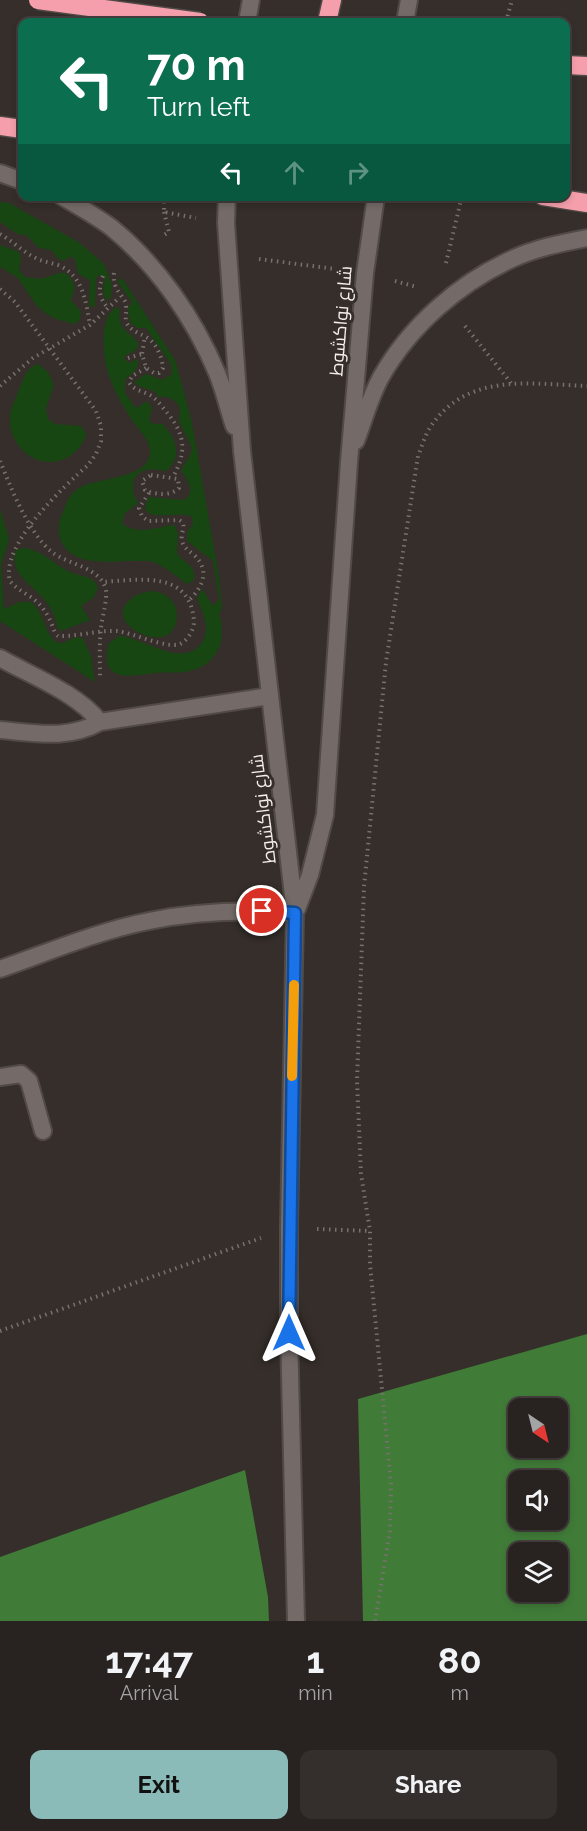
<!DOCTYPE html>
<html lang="en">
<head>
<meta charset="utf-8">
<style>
  body { margin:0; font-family:Raleway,Cairo,sans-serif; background:#342f2d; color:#f1f3f6; height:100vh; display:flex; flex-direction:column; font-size:22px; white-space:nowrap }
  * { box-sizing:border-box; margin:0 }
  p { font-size:20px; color:#a5a4a5 }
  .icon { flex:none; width:33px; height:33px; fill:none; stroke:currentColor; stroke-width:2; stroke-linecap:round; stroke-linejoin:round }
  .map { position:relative; height:1621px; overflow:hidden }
  .drawer { display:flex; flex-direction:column; background:#282220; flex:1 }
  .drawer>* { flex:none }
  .hud { position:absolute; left:18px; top:18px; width:552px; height:183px; border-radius:12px; box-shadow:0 3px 9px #0003,0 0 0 2px #443f3e; background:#0b6e4f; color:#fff; overflow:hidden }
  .needle { width:39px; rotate:145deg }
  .fabs { position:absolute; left:508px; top:1398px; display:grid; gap:12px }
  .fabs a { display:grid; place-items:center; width:60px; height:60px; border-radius:12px; background:#282220; box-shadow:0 3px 9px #0003,0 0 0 2px #443f3e; font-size:30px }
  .pin { position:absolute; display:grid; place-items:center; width:51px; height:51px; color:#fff; margin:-26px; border:3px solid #fff; border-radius:50%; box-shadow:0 2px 6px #0007 }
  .me { position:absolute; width:66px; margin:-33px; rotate:0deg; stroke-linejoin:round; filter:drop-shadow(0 0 4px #0008) }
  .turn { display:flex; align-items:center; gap:21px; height:126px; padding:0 30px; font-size:27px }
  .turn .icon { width:78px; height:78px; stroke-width:2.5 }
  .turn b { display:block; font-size:42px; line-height:51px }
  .lanes { display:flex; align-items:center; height:57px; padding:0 30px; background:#0003; justify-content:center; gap:30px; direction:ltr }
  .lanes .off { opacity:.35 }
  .eta { display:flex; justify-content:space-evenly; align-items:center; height:102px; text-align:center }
  .eta b { font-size:36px; font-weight:700; line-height:42px }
  .action { display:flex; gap:12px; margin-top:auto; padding:12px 30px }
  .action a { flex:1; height:69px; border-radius:12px; background:#8bbbb9; color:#111; font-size:24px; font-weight:700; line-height:69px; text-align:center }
  .action a+a { background:#342f2d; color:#f1f3f6 }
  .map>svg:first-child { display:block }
  .green { fill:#184613 }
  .forest { fill:#407b38; fill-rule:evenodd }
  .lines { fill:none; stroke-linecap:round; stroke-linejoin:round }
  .service-casing { stroke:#514a47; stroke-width:20 }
  .minor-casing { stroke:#514a47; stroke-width:20 }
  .tertiary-casing { stroke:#514a47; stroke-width:20 }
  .motorway-casing { stroke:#514a47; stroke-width:21 }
  .path { stroke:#78716e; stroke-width:4; stroke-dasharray:1.5 4.5; stroke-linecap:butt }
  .service { stroke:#746b68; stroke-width:16 }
  .minor { stroke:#746b68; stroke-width:16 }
  .tertiary { stroke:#746b68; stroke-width:16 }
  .motorway { stroke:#f59fac; stroke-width:18 }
  .motorway-bridge-casing { stroke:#514a47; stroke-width:21; stroke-linecap:butt }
  .motorway-bridge { stroke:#f59fac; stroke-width:18 }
  .route-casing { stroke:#114b97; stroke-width:15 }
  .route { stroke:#1a73e8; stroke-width:10 }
  .slow { stroke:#f59e0b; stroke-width:10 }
  .labels { text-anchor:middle; stroke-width:6; stroke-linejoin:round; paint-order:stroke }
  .street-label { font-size:18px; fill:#f5efed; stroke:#352e2a }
</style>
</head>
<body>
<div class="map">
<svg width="587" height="1621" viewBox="0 0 587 1621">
  <rect width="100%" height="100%" fill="#352e2a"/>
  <!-- green -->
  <path class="green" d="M 0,202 L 9,203 L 80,243 L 104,264 L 112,285 L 111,297 L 107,301 C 101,291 104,287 105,277 L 99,275 L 96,278 L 95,307 L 89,306 L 90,280 C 71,272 81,271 73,257 L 70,257 L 64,261 L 58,259 L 51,250 L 39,248 L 26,235 L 17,234 L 0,222 Z
    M 0,245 L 19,252 L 21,258 L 19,270 L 25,277 C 31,278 38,279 44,278 C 59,274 67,265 75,287 L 71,300 L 81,312 L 79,321 L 74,324 L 56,319 L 45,313 L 36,305 L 18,278 L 0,267 Z
    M 122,278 L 175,360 L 178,370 L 192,423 L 219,577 L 222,608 L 219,614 C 229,642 214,669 184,672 C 175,673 165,672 156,673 C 143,674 121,680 111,670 C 104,662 107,652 109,643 L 119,636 C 142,637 179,667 199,646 C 213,632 203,613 197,598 L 202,589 L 213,606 L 219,599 L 213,561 L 187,541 L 187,532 L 193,524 L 192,517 C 181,509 132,527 149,497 L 184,500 C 197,491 187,480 181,470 L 190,456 L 192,448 L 179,421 L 180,408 C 175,399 169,396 158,397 L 156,392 L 139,386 L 134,382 L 146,374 L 162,380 L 172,374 L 171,364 L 146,328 L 138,328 L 130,323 L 128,308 L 132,302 L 117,281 Z
    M 116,307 L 120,309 C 117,330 127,329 138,343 L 137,349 L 125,356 L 124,359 L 130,363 L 137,359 C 141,368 131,374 125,380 L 125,393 L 136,408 L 147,401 L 152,408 L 149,421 L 154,424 L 163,424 C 175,438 184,456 166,471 C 160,470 152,468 146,470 C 129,474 131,492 138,503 L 125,513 L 122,523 C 135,535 156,528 172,525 L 175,526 L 178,533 L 177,553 C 184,564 196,564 194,580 L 187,584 C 177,577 165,566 153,562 C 148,560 140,561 135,561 C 111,561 78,567 63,545 C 57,536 58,524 62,514 C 66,504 69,494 79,488 C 96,477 153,479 150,450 C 149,440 140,431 134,423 C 116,395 101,369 104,335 C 105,323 106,315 116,307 Z
    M 38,364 L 48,372 L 54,384 L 46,409 L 48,419 L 55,424 L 81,426 L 86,433 C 85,440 82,443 78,449 C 48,481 2,449 11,410 C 13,403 17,396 19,389 C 24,378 26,368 38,364 Z
    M 0,509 L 9,539 L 1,565 L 4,609 L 19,602 L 31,602 C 44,611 47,643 60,643 C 66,643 72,638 78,637 L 83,639 L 91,656 L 95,682 L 0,621 Z
    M 23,548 C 42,549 54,565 70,572 C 77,575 87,576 93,580 C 96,583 96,584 98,588 L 94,597 L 81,606 L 90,620 L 61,631 L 57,627 C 53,589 6,583 16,550 Z
    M 152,591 C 169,593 180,604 176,623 C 168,656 106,625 127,603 C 134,595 142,592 152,591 Z"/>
  <!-- forest -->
  <path class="forest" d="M 587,1334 L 587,1621 L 363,1621 L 358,1399 ZM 519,1408 L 558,1408 L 558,1448 L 519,1448 ZM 519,1480 L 558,1480 L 558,1520 L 519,1520 ZM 519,1552 L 558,1552 L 558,1592 L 519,1592 Z
    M 245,1470 L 268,1597 L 269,1621 L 0,1621 L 0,1557 Z"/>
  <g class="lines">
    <!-- service casing -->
    <g class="service-casing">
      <path id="service" d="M 0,658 C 32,676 77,693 100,722
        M 0,730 C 35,733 68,740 100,722 L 270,696
        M 0,1077 L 21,1074 L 29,1081 L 43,1131"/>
    </g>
    <!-- minor casing -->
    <g class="minor-casing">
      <path id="minor" d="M 0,173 L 22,181
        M 61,196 C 78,206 96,216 112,228 C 158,266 194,318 217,373 C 224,390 228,408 234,426
        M 227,196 L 226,223 L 242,451 L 295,913 L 289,1227 L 289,1333 L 296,1621
        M 356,441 C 364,420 370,397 381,377 C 410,326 459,283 512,259 C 536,248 561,243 587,238
        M 297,909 L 310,875 L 325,815 L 349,462 L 365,273 L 376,196
        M 0,969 C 49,952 98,931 149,921 C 197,911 246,910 295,913"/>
    </g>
    <!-- tertiary casing -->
    <g class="tertiary-casing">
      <path id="tertiary" d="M 247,22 L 251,0
        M 405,22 L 409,0"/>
    </g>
    <!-- motorway casing -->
    <g class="motorway-casing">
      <path id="motorway" d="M 327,22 L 332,0
        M 566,65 L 587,66
        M 0,126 L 22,129
        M 543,196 L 587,203"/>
    </g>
    <!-- path -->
    <path class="path" d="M 506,22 L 512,0
      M 164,196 L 164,212 L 196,218
      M 164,212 L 169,232 L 164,235
      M 0,234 C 14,242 25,254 40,260 C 46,262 52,263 58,265 C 83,275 86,302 90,325
      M 259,259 L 335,269
      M 446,263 L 462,196
      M 114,273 C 112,292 126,296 126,306 C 127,312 125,316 126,322 C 131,331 137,332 146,337 C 156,342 162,357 163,368 L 159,373 L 154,373 L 146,368 L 142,354 L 145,336
      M 103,276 C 98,289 99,298 108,308
      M 395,281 L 417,287
      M 0,289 L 15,302 L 96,411 L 101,426 L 101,441 L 96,454 L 88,465 C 65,486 0,544 10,581 C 17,590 28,594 36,601 C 46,610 51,621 55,633 C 58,636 58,637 62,636 C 81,636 98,630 117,631 C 134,633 166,649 180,644 C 188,640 194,630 194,621 C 190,569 138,580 102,582
      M 465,326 L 511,383
      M 128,358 L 142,354
      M 146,368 L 132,376 L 129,382 C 133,391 145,391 153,397 C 159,402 164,409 169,415 C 186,437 186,453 173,477
      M 0,386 L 33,358 L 90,325 L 120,297
      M 0,461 C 11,488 29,534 52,552 C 68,565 102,567 106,591 C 107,603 102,617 101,628 C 99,645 100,662 100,679
      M 151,475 L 178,479 L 179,488 C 172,496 154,495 145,490 L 142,481 Z
      M 149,493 L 139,508 L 142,516 L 148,521 L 179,520 C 188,525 180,532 182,541 C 184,548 189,551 194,555 C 211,570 202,589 188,601
      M 317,1229 L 370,1231
      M 0,1331 L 261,1238
      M 375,1621 L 390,1531 L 391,1484 L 370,1264 L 370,1231 L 361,1174 L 357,1081 L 364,887 L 386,662 L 418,456 C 422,446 425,435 431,426 C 468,372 530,384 587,386"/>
    <!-- service -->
    <use href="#service" class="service"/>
    <!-- minor -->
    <use href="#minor" class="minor"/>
    <!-- tertiary -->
    <use href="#tertiary" class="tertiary"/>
    <!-- motorway -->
    <use href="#motorway" class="motorway"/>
    <!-- motorway-bridge casing -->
    <g class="motorway-bridge-casing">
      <path id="motorway-bridge" d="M 38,0 L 200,22"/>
    </g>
    <!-- motorway-bridge -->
    <use href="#motorway-bridge" class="motorway-bridge"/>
  </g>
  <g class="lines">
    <!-- route casing -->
    <g class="route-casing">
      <path id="route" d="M 262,911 L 295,913 L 289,1333"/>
    </g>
    <!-- route -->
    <use href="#route" class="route"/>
    <!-- slow -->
    <path class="slow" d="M 292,1076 L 294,985"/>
  </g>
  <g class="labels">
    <!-- street labels -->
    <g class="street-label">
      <text transform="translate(341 321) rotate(-85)" y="6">شارع نواكشوط</text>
      <text transform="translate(263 809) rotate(-97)" y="6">شارع نواكشوط</text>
    </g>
  </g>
</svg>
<div class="fabs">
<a><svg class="needle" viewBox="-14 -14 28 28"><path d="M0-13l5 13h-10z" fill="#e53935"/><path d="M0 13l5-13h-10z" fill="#a5a4a5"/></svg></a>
<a><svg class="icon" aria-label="sound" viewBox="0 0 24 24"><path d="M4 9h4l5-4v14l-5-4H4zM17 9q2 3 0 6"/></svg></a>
<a><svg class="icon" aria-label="layers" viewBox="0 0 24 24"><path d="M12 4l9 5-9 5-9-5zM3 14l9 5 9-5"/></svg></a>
</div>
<div class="pin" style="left:262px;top:911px;background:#d93025"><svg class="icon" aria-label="arrive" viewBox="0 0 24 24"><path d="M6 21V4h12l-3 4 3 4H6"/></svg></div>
<svg class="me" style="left:289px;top:1333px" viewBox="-20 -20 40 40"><path d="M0-17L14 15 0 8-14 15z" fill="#1a73e8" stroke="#fff" stroke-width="4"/></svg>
<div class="hud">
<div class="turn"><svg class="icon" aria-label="left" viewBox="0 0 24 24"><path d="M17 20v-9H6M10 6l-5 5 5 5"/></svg><div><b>70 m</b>Turn left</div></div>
<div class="lanes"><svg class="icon" aria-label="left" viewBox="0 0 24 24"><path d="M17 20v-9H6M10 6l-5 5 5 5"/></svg><svg class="icon off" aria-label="ahead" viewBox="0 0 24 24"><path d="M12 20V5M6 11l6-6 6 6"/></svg><svg class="icon off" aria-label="right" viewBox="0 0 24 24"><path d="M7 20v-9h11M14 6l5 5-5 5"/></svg></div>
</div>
</div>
<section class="drawer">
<div class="eta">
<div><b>17:47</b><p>Arrival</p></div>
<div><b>1</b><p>min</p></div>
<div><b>80</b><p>m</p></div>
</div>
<div class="action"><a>Exit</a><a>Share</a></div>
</section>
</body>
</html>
